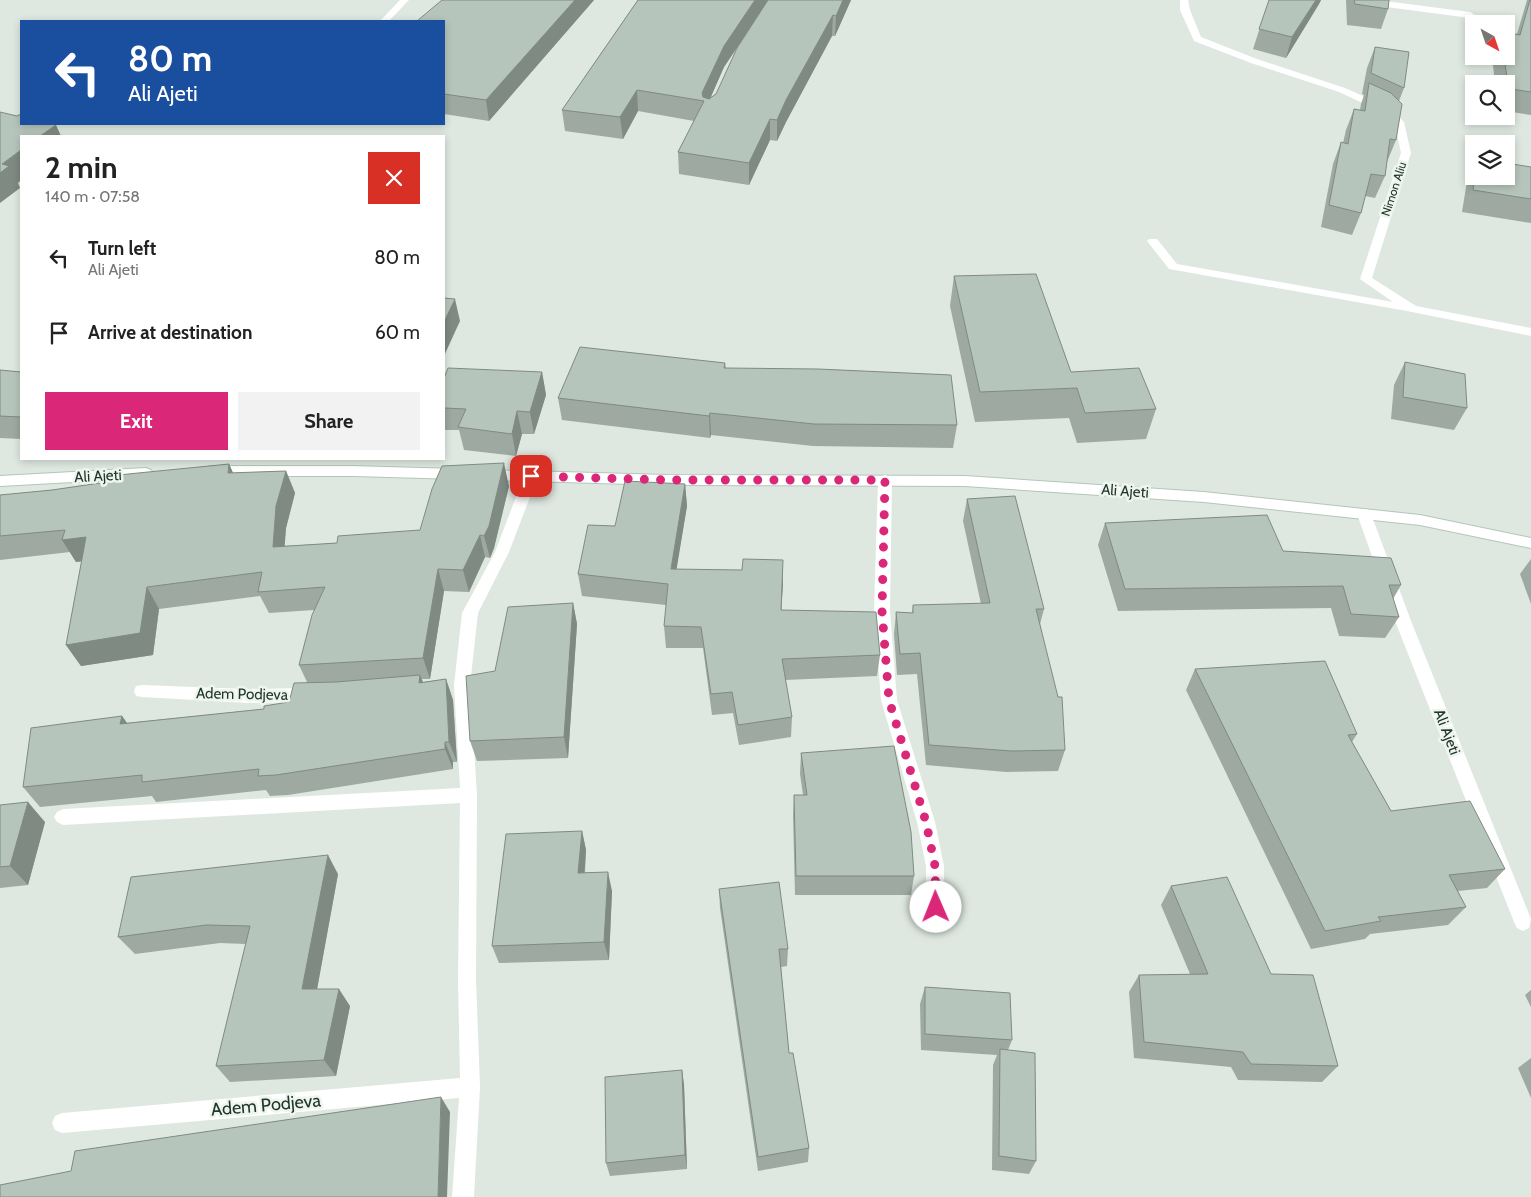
<!DOCTYPE html>
<html lang="en">
<head>
<meta charset="utf-8">
<style>
  body { margin:0; font-family:Cabin,sans-serif; background:#f2f2f2; color:#222; height:100vh; display:flex; flex-direction:column; font-size:19px; white-space:nowrap }
  * { box-sizing:border-box; margin:0 }
  p { font-size:16px; color:#767676 }
  .icon { flex:none; width:28px; height:28px; fill:none; stroke:currentColor; stroke-width:2; stroke-linecap:round; stroke-linejoin:round }
  .map { position:relative; flex:1; overflow:hidden }
  .drawer { position:absolute; left:20px; top:135px; width:425px; height:325px; display:flex; flex-direction:column; background:#fff; border-radius:0px; box-shadow:0 2px 8px #0003 }
  .drawer>* { flex:none }
  .guide { position:absolute; left:20px; top:20px; width:425px; height:105px; border-radius:0px; box-shadow:0 2px 8px #0003; background:#1a4fa0; color:#fff; overflow:hidden }
  .needle { width:32px; rotate:140deg }
  .buttons { position:absolute; left:1465px; top:15px; display:grid; gap:10px }
  .buttons a { display:grid; place-items:center; width:50px; height:50px; border-radius:0px; background:#fff; box-shadow:0 2px 8px #0003; font-size:25px }
  .pin { position:absolute; display:grid; place-items:center; width:42px; height:42px; color:#fff; margin:-21px; border-radius:10px; box-shadow:0 2px 8px #0006 }
  .me { position:absolute; width:55px; margin:-28px; rotate:359deg; stroke-linejoin:round; filter:drop-shadow(0 0 4px #0008) }
  .turn { display:flex; align-items:center; gap:18px; height:105px; padding:0 25px; font-size:22px }
  .turn .icon { width:65px; height:65px; stroke-width:2.5 }
  .turn b { display:block; font-size:35px; line-height:42px }
  .round { display:grid; place-items:center; flex:none; width:52px; height:52px; border-radius:0px; background:#f2f2f2 }
  .head { display:flex; align-items:center; justify-content:space-between; height:85px; padding:0 25px }
  h1 { font-size:30px; font-weight:700; line-height:38px }
  .primary-button { display:flex; gap:10px; margin-top:auto; padding:10px 25px }
  .primary-button a { flex:1; height:58px; border-radius:0px; background:#db2777; color:#fff; font-size:20px; font-weight:700; line-height:58px; text-align:center }
  .primary-button a+a { background:#f2f2f2; color:#222 }
  ul { padding:0; list-style:none }
  li { display:flex; align-items:center; gap:15px; height:75px; padding:0 25px }
  li div { flex:1 }
  li b { display:block; font-size:19px }
  li em { font-style:normal }
  .map>svg:first-child { display:block }
  .lines { fill:none; stroke-linecap:round; stroke-linejoin:round }
  .secondary-casing { stroke:#b2c7b9; stroke-width:2 }
  .street { fill:#fff; fill-rule:evenodd }
  .secondary { fill:#fff; fill-rule:evenodd }
  .wall { fill:#9da9a1; fill-rule:evenodd }
  .shaded-wall { fill:#7f8a83 }
  .building { fill:#b6c5bb; stroke:#7f8a83 }
  .route { stroke:#db2777; stroke-width:9; stroke-dasharray:0 16.2 }
  .labels { text-anchor:middle; stroke-width:5; stroke-linejoin:round; paint-order:stroke }
  .far-street-label { font-size:12px; fill:#21362a; stroke:#eef5ef }
  .street-label { font-size:15px; fill:#21362a; stroke:#eef5ef }
  .near-street-label { font-size:18px; fill:#21362a; stroke:#eef5ef }
</style>
</head>
<body>
<div class="map">
<svg width="1531" height="1197" viewBox="0 0 1531 1197">
  <rect width="100%" height="100%" fill="#dee8e0"/>
  <g class="lines">
    <!-- secondary casing -->
    <g class="secondary-casing">
      <path id="secondary" d="M 211,466 L 353,466 L 458,469 L 463,471 L 465,474 L 463,477 L 458,479 L 353,476 L 211,476 L 206,474 L 204,471 L 206,468 Z
        M 146,468 L 151,470 L 153,473 L 151,476 L 146,478 L 0,486 L 0,476 Z
        M 486,470 L 667,475 L 965,476 L 1204,492 L 1420,515 L 1531,538 L 1531,548 L 1420,525 L 1204,502 L 965,486 L 667,485 L 486,480 L 481,478 L 479,475 L 481,472 Z"/>
    </g>
    <!-- street -->
    <path class="street" d="M 400,0 L 409,0 L 389,21 L 380,21 Z
      M 1180,0 L 1188,0 L 1190,10 L 1201,37 L 1257,59 L 1345,88 L 1392,109 L 1404,122 L 1411,153 L 1372,278 L 1416,306 L 1531,328 L 1531,336 L 1407,311 L 1169,269 L 1147,241 L 1149,239 L 1157,239 L 1177,264 L 1393,302 L 1360,279 L 1401,153 L 1395,125 L 1384,113 L 1339,92 L 1251,63 L 1194,41 L 1180,10 Z
      M 1352,0 L 1377,0 L 1470,12 L 1475,15 L 1470,18 L 1356,3 Z
      M 531,471 L 536,473 L 538,476 L 509,552 L 478,613 L 470,685 L 477,795 L 476,980 L 480,1087 L 474,1197 L 452,1197 L 459,1098 L 62,1133 L 55,1130 L 52,1123 L 55,1116 L 62,1113 L 460,1078 L 458,980 L 460,803 L 63,825 L 57,822 L 54,817 L 57,812 L 63,809 L 460,788 L 454,685 L 462,613 L 495,552 L 524,476 L 526,473 Z
      M 885,475 L 890,477 L 892,480 L 890,611 L 897,700 L 935,822 L 944,866 L 944,907 L 941,913 L 935,915 L 929,913 L 926,907 L 926,866 L 917,822 L 881,700 L 874,611 L 878,480 L 880,477 Z
      M 1364,509 L 1369,510 L 1371,514 L 1413,626 L 1531,919 L 1529,928 L 1523,931 L 1517,928 L 1514,922 L 1397,626 L 1357,514 L 1359,510 Z
      M 142,685 L 247,689 L 311,688 L 317,690 L 319,695 L 317,700 L 311,702 L 247,703 L 142,697 L 136,696 L 134,691 L 136,686 Z"/>
    <!-- secondary -->
    <use href="#secondary" class="secondary"/>
  </g>
  <!-- wall -->
  <path class="wall" d="M 594,0 L 489,121 L 444,114 L 444,21 Z
    M 638,0 L 851,0 L 835,36 L 832,36 L 786,122 L 777,141 L 770,140 L 749,185 L 679,174 L 678,152 L 694,121 L 638,111 L 623,139 L 565,131 L 562,110 ZM 750,28 L 716,94 L 711,97 L 724,67 Z
    M 1269,0 L 1321,0 L 1319,4 L 1286,58 L 1253,49 Z
    M 1346,0 L 1389,0 L 1388,9 L 1381,29 L 1347,25 Z
    M 1527,0 L 1531,0 L 1531,115 L 1506,111 L 1506,84 L 1495,84 L 1492,56 L 1506,56 L 1517,34 Z
    M 1375,47 L 1404,88 L 1399,101 L 1396,140 L 1387,162 L 1385,176 L 1375,198 L 1365,196 L 1361,213 L 1352,235 L 1321,227 L 1333,164 L 1341,142 L 1343,143 L 1346,130 L 1354,109 L 1360,110 L 1361,104 L 1364,95 L 1362,94 L 1367,68 Z
    M 1474,167 L 1474,176 L 1506,176 L 1531,167 L 1531,223 L 1462,212 L 1467,181 Z
    M 954,276 L 1071,372 L 1156,409 L 1146,439 L 1077,443 L 1069,418 L 975,422 L 950,306 Z
    M 1405,362 L 1467,408 L 1454,430 L 1391,419 L 1394,385 Z
    M 725,363 L 726,368 L 957,425 L 953,448 L 813,446 L 711,435 L 710,438 L 562,420 L 558,398 Z
    M 0,370 L 21,372 L 21,439 L 0,438 Z
    M 542,372 L 546,395 L 534,434 L 522,434 L 516,456 L 464,450 L 459,430 L 444,430 L 444,378 Z
    M 229,464 L 233,473 L 286,471 L 295,493 L 286,528 L 284,546 L 337,543 L 420,530 L 509,486 L 494,548 L 490,558 L 485,557 L 469,592 L 444,591 L 430,679 L 422,679 L 423,682 L 446,679 L 453,700 L 457,762 L 453,762 L 453,769 L 288,795 L 270,796 L 266,790 L 156,802 L 152,796 L 40,807 L 23,787 L 122,716 L 127,723 L 264,709 L 289,702 L 307,682 L 299,665 L 314,610 L 269,613 L 260,596 L 159,609 L 153,655 L 81,666 L 66,645 L 82,561 L 76,562 L 70,552 L 0,560 L 0,495 L 52,490 L 107,482 Z
    M 685,484 L 687,506 L 676,569 L 783,582 L 781,610 L 880,655 L 877,676 L 785,680 L 792,717 L 791,737 L 739,745 L 733,713 L 712,715 L 703,648 L 666,648 L 664,626 L 666,605 L 582,596 L 578,574 L 615,526 Z
    M 967,499 L 1044,609 L 1040,624 L 1065,750 L 1058,771 L 1006,772 L 926,765 L 917,674 L 897,675 L 894,634 L 896,612 L 912,613 L 913,605 L 981,604 L 963,521 Z
    M 1105,523 L 1283,551 L 1401,585 L 1393,599 L 1399,617 L 1385,638 L 1339,636 L 1331,608 L 1118,611 L 1098,545 Z
    M 1531,559 L 1531,604 L 1520,574 Z
    M 573,603 L 577,624 L 568,758 L 477,761 L 470,741 L 495,671 Z
    M 1195,669 L 1357,734 L 1352,742 L 1391,811 L 1505,869 L 1487,888 L 1458,891 L 1466,907 L 1448,925 L 1370,934 L 1365,939 L 1311,949 L 1186,690 Z
    M 801,753 L 914,876 L 911,895 L 795,895 L 793,815 L 794,795 L 803,795 L 800,774 Z
    M 0,805 L 45,822 L 28,885 L 0,888 Z
    M 582,831 L 586,850 L 585,873 L 612,891 L 609,960 L 499,963 L 492,946 Z
    M 338,874 L 317,989 L 350,1006 L 336,1076 L 230,1082 L 216,1066 L 246,944 L 220,943 L 135,954 L 118,937 Z
    M 1171,886 L 1271,974 L 1338,1066 L 1322,1082 L 1238,1080 L 1231,1067 L 1134,1058 L 1129,992 L 1139,975 L 1190,974 L 1161,905 Z
    M 719,889 L 788,949 L 787,966 L 781,967 L 789,1053 L 809,1148 L 808,1162 L 758,1171 L 720,908 Z
    M 925,987 L 1012,1040 L 1008,1050 L 1036,1161 L 1029,1174 L 992,1170 L 993,1065 L 997,1055 L 921,1050 L 920,1004 Z
    M 1531,990 L 1531,1007 L 1525,995 Z
    M 1531,1058 L 1531,1098 L 1518,1068 Z
    M 682,1070 L 684,1085 L 687,1169 L 610,1176 L 606,1163 Z"/>
  <!-- shaded-wall -->
  <path class="shaded-wall" d="M 575,0 L 594,0 L 489,121 L 486,100 Z
    M 755,0 L 769,0 L 724,67 L 704,112 L 702,93 L 724,46 Z
    M 843,0 L 851,0 L 835,36 L 836,16 Z
    M 1316,0 L 1321,0 L 1319,4 L 1286,58 L 1292,37 Z
    M 833,15 L 832,36 L 786,122 L 777,141 L 777,120 L 786,100 Z
    M 637,90 L 638,111 L 623,139 L 620,117 Z
    M 770,119 L 770,140 L 749,185 L 749,163 Z
    M 56,125 L 61,136 L 40,136 Z
    M 21,150 L 21,180 L 18,183 L 20,188 L 0,203 L 0,173 L 2,164 Z
    M 455,299 L 460,321 L 444,356 L 444,322 Z
    M 542,372 L 546,395 L 534,434 L 530,412 Z
    M 517,411 L 522,434 L 516,456 L 512,434 Z
    M 710,413 L 711,435 L 710,438 L 709,416 Z
    M 504,463 L 509,486 L 494,548 L 490,558 L 484,536 Z
    M 229,464 L 239,486 L 228,473 Z
    M 286,471 L 295,493 L 286,528 L 283,569 L 273,547 L 276,506 Z
    M 685,484 L 687,506 L 673,591 L 671,569 Z
    M 480,535 L 485,557 L 469,592 L 463,570 Z
    M 86,537 L 100,559 L 76,562 L 62,540 Z
    M 783,560 L 783,582 L 780,632 L 781,610 Z
    M 438,569 L 444,591 L 430,679 L 423,658 Z
    M 147,587 L 159,609 L 153,655 L 81,666 L 66,645 Z
    M 573,603 L 577,624 L 568,758 L 564,737 Z
    M 420,675 L 428,696 L 419,683 Z
    M 446,679 L 453,700 L 457,762 L 449,742 Z
    M 122,716 L 136,736 L 120,724 Z
    M 445,742 L 453,762 L 453,769 L 445,749 Z
    M 28,802 L 45,822 L 28,885 L 10,866 Z
    M 582,831 L 586,850 L 583,892 L 578,873 Z
    M 328,855 L 338,874 L 314,1006 L 302,989 Z
    M 608,872 L 612,891 L 609,960 L 604,942 Z
    M 339,989 L 350,1006 L 336,1076 L 324,1060 Z
    M 682,1070 L 684,1085 L 687,1169 L 685,1155 Z
    M 441,1097 L 450,1112 L 447,1197 L 438,1197 Z"/>
  <!-- building -->
  <path class="building" d="M 442,0 L 575,0 L 486,100 L 444,94 L 444,21 L 417,21 Z
    M 638,0 L 755,0 L 724,46 L 702,93 L 703,97 L 709,99 L 716,94 L 737,48 L 768,0 L 843,0 L 836,16 L 833,15 L 786,100 L 777,120 L 770,119 L 749,163 L 678,152 L 704,101 L 637,90 L 620,117 L 562,110 Z
    M 1269,0 L 1316,0 L 1292,37 L 1259,29 Z
    M 1354,0 L 1389,0 L 1388,9 L 1355,4 Z
    M 1530,0 L 1531,0 L 1531,92 L 1511,89 L 1511,78 L 1507,78 L 1504,56 L 1506,56 L 1506,32 L 1520,35 Z
    M 1375,47 L 1409,52 L 1404,88 L 1371,73 Z
    M 1369,83 L 1391,93 L 1402,104 L 1396,140 L 1390,139 L 1385,176 L 1371,174 L 1361,213 L 1329,205 L 1341,142 L 1348,144 L 1354,109 L 1365,111 Z
    M 0,112 L 17,116 L 21,114 L 21,124 L 55,124 L 56,125 L 40,136 L 21,136 L 21,150 L 2,164 L 9,166 L 0,173 Z
    M 1506,163 L 1531,167 L 1531,199 L 1473,190 L 1475,176 L 1506,176 Z
    M 1036,274 L 1071,372 L 1139,368 L 1156,409 L 1085,413 L 1077,388 L 980,392 L 954,276 Z
    M 444,298 L 455,299 L 444,322 Z
    M 580,347 L 725,363 L 724,368 L 818,369 L 951,375 L 957,425 L 814,424 L 710,413 L 709,416 L 558,398 Z
    M 1405,362 L 1465,374 L 1467,408 L 1403,397 Z
    M 448,368 L 542,372 L 530,412 L 517,411 L 512,434 L 458,427 L 466,409 L 444,408 L 444,378 Z
    M 0,370 L 21,372 L 21,417 L 0,416 Z
    M 504,463 L 489,526 L 484,536 L 480,535 L 463,570 L 438,569 L 423,658 L 299,665 L 312,615 L 325,587 L 258,592 L 262,572 L 147,587 L 140,633 L 66,645 L 86,537 L 62,540 L 65,530 L 0,536 L 0,495 L 52,490 L 107,482 L 108,476 L 229,464 L 228,473 L 286,471 L 276,506 L 273,547 L 337,543 L 338,536 L 420,530 L 432,489 L 442,466 Z
    M 625,481 L 685,484 L 671,569 L 742,570 L 743,559 L 783,560 L 781,610 L 876,612 L 880,655 L 782,659 L 792,717 L 738,725 L 732,692 L 711,694 L 701,627 L 664,626 L 668,584 L 578,574 L 588,525 L 615,526 Z
    M 1015,496 L 1044,609 L 1036,609 L 1058,697 L 1062,697 L 1065,750 L 1012,751 L 929,745 L 920,653 L 900,654 L 896,612 L 913,613 L 913,605 L 990,603 L 967,499 Z
    M 1267,515 L 1283,551 L 1391,558 L 1401,585 L 1389,585 L 1399,617 L 1351,614 L 1343,586 L 1125,589 L 1105,523 Z
    M 573,603 L 564,737 L 470,741 L 466,676 L 495,671 L 508,607 Z
    M 1325,661 L 1357,734 L 1348,735 L 1391,811 L 1470,801 L 1505,869 L 1449,875 L 1466,907 L 1378,917 L 1381,921 L 1325,931 L 1195,669 Z
    M 420,675 L 419,683 L 446,679 L 449,742 L 445,742 L 445,749 L 276,775 L 258,776 L 259,769 L 142,782 L 142,775 L 23,787 L 31,728 L 122,716 L 120,724 L 264,709 L 264,706 L 289,702 L 294,683 L 336,682 Z
    M 894,746 L 911,832 L 914,876 L 796,876 L 794,795 L 807,795 L 801,753 Z
    M 28,802 L 10,866 L 0,867 L 0,805 Z
    M 582,831 L 578,873 L 608,872 L 604,942 L 492,946 L 506,834 Z
    M 328,855 L 302,989 L 339,989 L 324,1060 L 216,1066 L 250,926 L 206,925 L 118,937 L 131,877 Z
    M 1227,877 L 1271,974 L 1313,975 L 1338,1066 L 1251,1064 L 1243,1052 L 1144,1042 L 1139,975 L 1208,974 L 1171,886 Z
    M 779,882 L 788,949 L 779,949 L 789,1053 L 793,1053 L 809,1148 L 758,1157 L 719,889 Z
    M 925,987 L 1010,993 L 1012,1040 L 925,1034 Z
    M 1000,1049 L 1035,1053 L 1036,1161 L 999,1156 Z
    M 682,1070 L 685,1155 L 606,1163 L 605,1077 Z
    M 441,1097 L 438,1197 L 0,1197 L 0,1185 L 71,1171 L 75,1151 Z"/>
  <g class="lines">
    <!-- route -->
    <path class="route" d="M 531,476 L 667,480 L 885,480 L 882,611 L 889,700 L 926,822 L 935,866 L 936,907"/>
  </g>
  <g class="labels">
    <!-- far-street labels -->
    <g class="far-street-label">
      <text transform="translate(1394 189) rotate(-72)" y="4">Nimon Aliu</text>
    </g>
    <!-- street labels -->
    <g class="street-label">
      <text transform="translate(98 476) rotate(-3)" y="5">Ali Ajeti</text>
      <text transform="translate(1125 491) rotate(4)" y="5">Ali Ajeti</text>
      <text transform="translate(242 694) rotate(1)" y="5">Adem Podjeva</text>
      <text transform="translate(1447 732) rotate(69)" y="5">Ali Ajeti</text>
    </g>
    <!-- near-street labels -->
    <g class="near-street-label">
      <text transform="translate(266 1105) rotate(-5)" y="6">Adem Podjeva</text>
    </g>
  </g>
</svg>
<div class="buttons">
<a><svg class="needle" viewBox="-14 -14 28 28"><path d="M0-13l5 13h-10z" fill="#e53935"/><path d="M0 13l5-13h-10z" fill="#767676"/></svg></a>
<a><svg class="icon" aria-label="search" viewBox="0 0 24 24"><circle cx="10" cy="10" r="6"/><path d="M15 15l6 6"/></svg></a>
<a><svg class="icon" aria-label="layers" viewBox="0 0 24 24"><path d="M12 4l9 5-9 5-9-5zM3 14l9 5 9-5"/></svg></a>
</div>
<div class="pin" style="left:531px;top:476px;background:#d93025"><svg class="icon" aria-label="arrive" viewBox="0 0 24 24"><path d="M6 21V4h12l-3 4 3 4H6"/></svg></div>
<svg class="me" style="left:936px;top:907px" viewBox="-20 -20 40 40"><circle r="19" fill="#fff"/><path d="M0-13L10 11 0 6-10 11z" fill="#db2777"/></svg>
<div class="guide">
<div class="turn"><svg class="icon" aria-label="left" viewBox="0 0 24 24"><path d="M17 20v-9H6M10 6l-5 5 5 5"/></svg><div><b>80 m</b>Ali Ajeti</div></div>
</div>
<section class="drawer">
<div class="head"><div><h1>2 min</h1><p>140 m · 07:58</p></div><a class="round" style="background:#d93025;color:#fff"><svg class="icon" aria-label="close" viewBox="0 0 24 24"><path d="M6 6l12 12M18 6L6 18"/></svg></a></div>
<ul>
<li><svg class="icon" aria-label="left" viewBox="0 0 24 24"><path d="M17 20v-9H6M10 6l-5 5 5 5"/></svg><div><b>Turn left</b><p>Ali Ajeti</p></div><em>80 m</em></li>
<li><svg class="icon" aria-label="arrive" viewBox="0 0 24 24"><path d="M6 21V4h12l-3 4 3 4H6"/></svg><div><b>Arrive at destination</b></div><em>60 m</em></li>
</ul>
<div class="primary-button"><a>Exit</a><a>Share</a></div>
</section>
</div>
</body>
</html>
